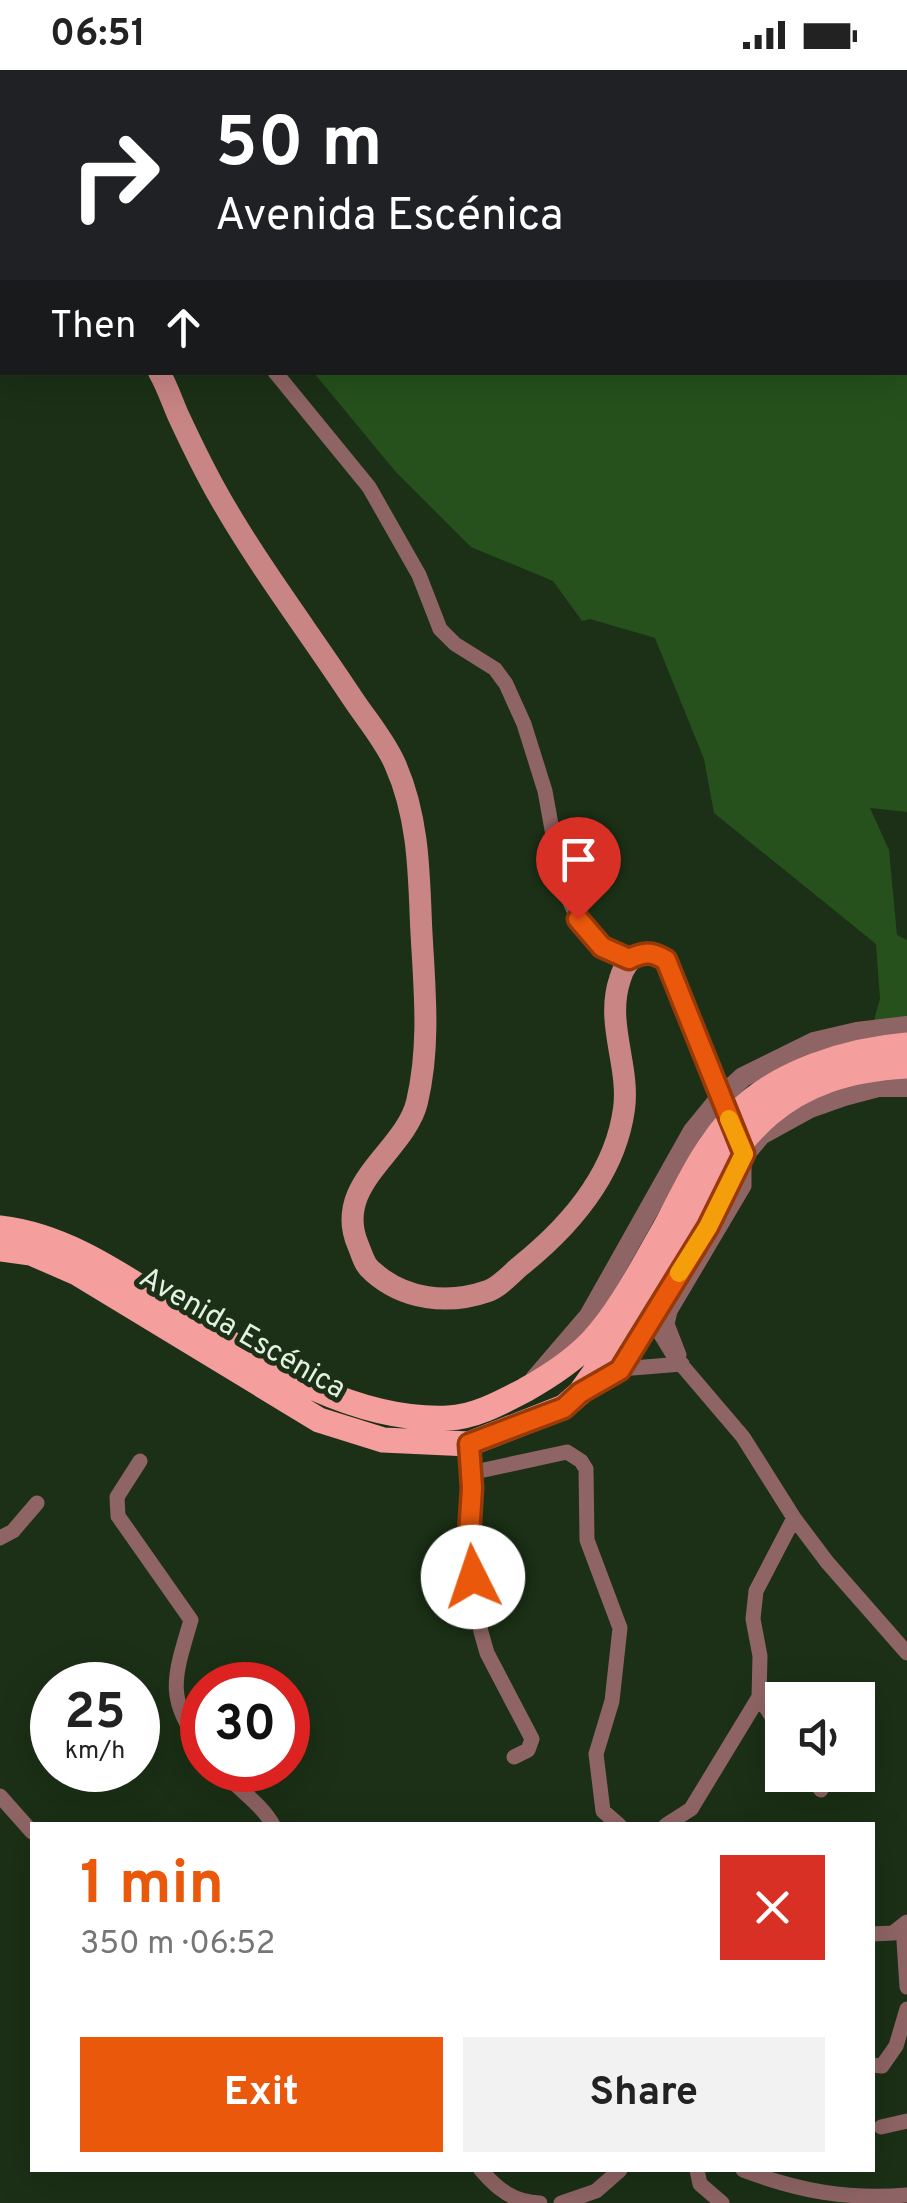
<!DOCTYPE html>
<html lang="en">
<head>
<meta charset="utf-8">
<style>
  body { margin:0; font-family:Overpass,sans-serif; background:#f2f2f2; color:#222; height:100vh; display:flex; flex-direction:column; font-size:38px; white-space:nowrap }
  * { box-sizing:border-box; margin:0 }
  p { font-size:32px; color:#767676 }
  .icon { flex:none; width:55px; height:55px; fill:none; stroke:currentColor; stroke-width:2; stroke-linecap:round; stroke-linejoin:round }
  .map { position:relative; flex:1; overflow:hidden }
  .side { position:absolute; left:30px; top:1752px; width:845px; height:350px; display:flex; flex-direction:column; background:#fff; border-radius:0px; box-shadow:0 10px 40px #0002 }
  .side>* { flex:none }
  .guide { position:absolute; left:0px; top:0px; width:908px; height:305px; box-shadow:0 10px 40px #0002; background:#202124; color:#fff; overflow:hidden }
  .controls { position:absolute; left:765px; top:1612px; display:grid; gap:20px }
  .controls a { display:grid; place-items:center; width:110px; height:110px; border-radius:0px; background:#fff; box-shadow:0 10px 40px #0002; font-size:50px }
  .speed { position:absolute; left:30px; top:1592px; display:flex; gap:20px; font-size:50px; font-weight:700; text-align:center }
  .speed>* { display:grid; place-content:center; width:130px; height:130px; border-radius:50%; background:#fff; box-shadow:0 10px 40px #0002; line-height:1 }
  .speed small { font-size:25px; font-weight:400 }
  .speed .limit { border:15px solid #d22; background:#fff; color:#111 }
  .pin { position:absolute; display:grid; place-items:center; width:85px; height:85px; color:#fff; margin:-102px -42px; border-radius:50% 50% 50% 0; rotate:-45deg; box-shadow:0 0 10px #0007 }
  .pin .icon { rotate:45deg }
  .me { position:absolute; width:110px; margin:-55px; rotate:356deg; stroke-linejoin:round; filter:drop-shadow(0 0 8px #0008) }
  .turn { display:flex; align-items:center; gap:35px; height:210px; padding:0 50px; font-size:45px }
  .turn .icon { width:130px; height:130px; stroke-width:2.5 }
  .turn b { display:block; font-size:70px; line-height:85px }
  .then { display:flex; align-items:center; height:95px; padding:0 50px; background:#0003; gap:20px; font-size:38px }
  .round { display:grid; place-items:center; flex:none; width:105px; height:105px; border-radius:0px; background:#f2f2f2 }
  .summary { display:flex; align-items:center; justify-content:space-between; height:170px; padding:0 50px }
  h1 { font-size:60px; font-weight:700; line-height:75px; color:#ea580c }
  .button { display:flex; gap:20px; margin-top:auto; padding:20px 50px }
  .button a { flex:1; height:115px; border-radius:0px; background:#ea580c; color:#fff; font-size:40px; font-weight:700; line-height:115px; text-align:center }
  .button a+a { background:#f2f2f2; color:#222 }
  .status { display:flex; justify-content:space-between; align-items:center; height:70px; padding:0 50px; background:#fff; direction:ltr }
  .status svg { height:28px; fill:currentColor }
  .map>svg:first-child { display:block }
  .green { fill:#26511c }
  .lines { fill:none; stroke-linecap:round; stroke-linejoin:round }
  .minor { stroke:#8f6464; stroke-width:15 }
  .tertiary { stroke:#8f6464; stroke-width:20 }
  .secondary { stroke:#c88584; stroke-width:22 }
  .primary { stroke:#f49e9d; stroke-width:25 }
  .primary-bridge { stroke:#f49e9d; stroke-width:25 }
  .route-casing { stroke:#983908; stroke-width:25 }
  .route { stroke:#ea580c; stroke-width:18 }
  .slow { stroke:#f59e0b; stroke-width:18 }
  .labels { text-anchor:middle; stroke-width:10; stroke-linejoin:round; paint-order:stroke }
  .street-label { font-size:30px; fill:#e4f1e1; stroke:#1b3016 }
</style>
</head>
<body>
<div class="status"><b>06:51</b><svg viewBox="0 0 49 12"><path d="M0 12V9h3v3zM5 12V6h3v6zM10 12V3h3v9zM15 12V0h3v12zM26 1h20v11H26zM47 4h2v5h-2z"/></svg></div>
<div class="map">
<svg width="907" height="2133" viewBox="0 0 907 2133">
  <rect width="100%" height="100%" fill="#1b3016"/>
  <!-- green -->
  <path class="green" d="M 257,0 L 907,0 L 907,742 L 870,738 L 889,780 L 897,865 L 907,870 L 907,977 L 868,971 L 880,929 L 876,874 L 714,743 L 704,689 L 655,568 L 590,549 L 582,551 L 553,511 L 471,477 L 395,401 L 314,303 L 905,302 L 905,2 Z"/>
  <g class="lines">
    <!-- minor -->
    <path class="minor" d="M 168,0 L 170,2
      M 275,302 L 369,417 L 419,505 L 440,559 L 455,574 L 495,599 L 506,614 L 524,654 L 545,721 L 562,815 L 571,834 L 578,849 L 602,877 L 629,889
      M 652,1250 L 674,1286 L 743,1367 L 794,1448 L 827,1492 L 907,1583
      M 679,1285 L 667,1254 L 670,1241 L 744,1116 L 744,1086
      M 620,1299 L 682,1294
      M 469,1374 L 472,1417 L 468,1482 L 481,1562 L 487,1583 L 532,1669 L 528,1680 L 514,1687
      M 140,1391 L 117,1427 L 118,1446 L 191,1550 C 175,1605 164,1628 202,1676
      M 470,1403 L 567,1382 L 581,1391 L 586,1399 L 587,1470 L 620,1558 L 612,1631 L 596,1684 L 603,1741 L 619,1755
      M 0,1468 L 13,1461 L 37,1433
      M 759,1627 L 782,1662
      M 222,1700 C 237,1719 262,1734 273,1755
      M 811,1705 L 821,1720
      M 0,1726 L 32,1762
      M 666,1755 L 691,1739 L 759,1627 L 760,1586 L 753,1549 L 756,1521 L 794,1448
      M 903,1856 L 907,1917
      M 872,1864 L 893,1863 L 907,1852
      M 872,1995 L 882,1996 L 896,1976 L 907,1939
      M 881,2057 L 907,2051
      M 481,2100 C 498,2120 514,2132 540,2133
      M 697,2100 L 700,2114 L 722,2133
      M 743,2100 C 799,2121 847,2130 907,2125
      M 561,2133 L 596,2121 L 620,2100"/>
    <!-- tertiary -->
    <path class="tertiary" d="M 535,1309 L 589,1246 L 693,1061 L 720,1028 L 743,1007 L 814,972 L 857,962 L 907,956
      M 586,1320 L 620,1299 L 708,1157 L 740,1090 L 761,1065 L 810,1038 L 844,1026 L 878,1017 L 907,1017"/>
    <!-- secondary -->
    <path class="secondary" d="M 0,232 L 2,234
      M 159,302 C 167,316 172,331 178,345 C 191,373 205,402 220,428 C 260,498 309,562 353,629 C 367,650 385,671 395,694 C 418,745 419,800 421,854 C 424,914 431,973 417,1032 C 405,1082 332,1114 358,1175 C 362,1184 364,1195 372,1201 C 404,1230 448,1235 488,1221 C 499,1217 510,1205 519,1197 C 568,1158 615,1105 624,1039 C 630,996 605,953 620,909 C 627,885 645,877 666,890 L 737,1067"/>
    <!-- primary -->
    <path class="primary" d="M 0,1158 C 69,1166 125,1208 183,1244 C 262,1293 352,1352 448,1348 C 475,1347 502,1332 525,1320 C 550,1306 573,1291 592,1271 C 623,1237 643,1195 666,1156
      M 0,1179 L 31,1183 L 77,1203 L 319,1350 L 383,1370 L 469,1374 L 564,1337 L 580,1323 L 640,1238 L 683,1162"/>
    <!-- primary-bridge -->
    <path class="primary-bridge" d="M 666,1156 C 686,1118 705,1075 736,1044 C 779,1001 848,980 907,975
      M 683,1162 C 741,1061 781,1003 907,996"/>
  </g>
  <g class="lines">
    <!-- route casing -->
    <g class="route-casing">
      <path id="route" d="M 473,1507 L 468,1482 L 472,1418 L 469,1374 L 564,1338 L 580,1323 L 620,1300 L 708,1157 L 744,1084 L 666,890 C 651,881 644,882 629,889 L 602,877 L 578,849"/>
    </g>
    <!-- route -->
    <use href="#route" class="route"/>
    <!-- slow -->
    <path class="slow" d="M 679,1203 L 708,1157 L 744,1084 L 729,1049"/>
  </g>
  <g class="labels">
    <!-- street labels -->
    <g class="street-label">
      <text transform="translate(243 1262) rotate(30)" y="10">Avenida Escénica</text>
    </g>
  </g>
</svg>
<div class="controls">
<a><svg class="icon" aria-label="sound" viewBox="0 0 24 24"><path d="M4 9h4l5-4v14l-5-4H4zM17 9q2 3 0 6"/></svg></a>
</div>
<div class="speed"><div>25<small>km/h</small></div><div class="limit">30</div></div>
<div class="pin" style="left:578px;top:849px;background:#d93025"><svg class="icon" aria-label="arrive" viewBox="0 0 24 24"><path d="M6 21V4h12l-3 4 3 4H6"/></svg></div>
<svg class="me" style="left:473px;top:1507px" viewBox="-20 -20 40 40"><circle r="19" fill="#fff"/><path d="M0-13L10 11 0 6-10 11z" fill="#ea580c"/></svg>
<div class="guide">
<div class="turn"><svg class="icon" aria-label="right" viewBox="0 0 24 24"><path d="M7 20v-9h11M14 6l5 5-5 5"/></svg><div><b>50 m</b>Avenida Escénica</div></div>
<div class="then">Then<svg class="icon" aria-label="ahead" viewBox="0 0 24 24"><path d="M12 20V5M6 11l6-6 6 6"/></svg></div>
</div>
<section class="side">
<div class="summary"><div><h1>1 min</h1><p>350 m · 06:52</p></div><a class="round" style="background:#d93025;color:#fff"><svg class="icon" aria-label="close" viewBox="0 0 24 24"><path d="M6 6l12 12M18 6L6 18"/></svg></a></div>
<div class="button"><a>Exit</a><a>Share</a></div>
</section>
</div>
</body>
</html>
